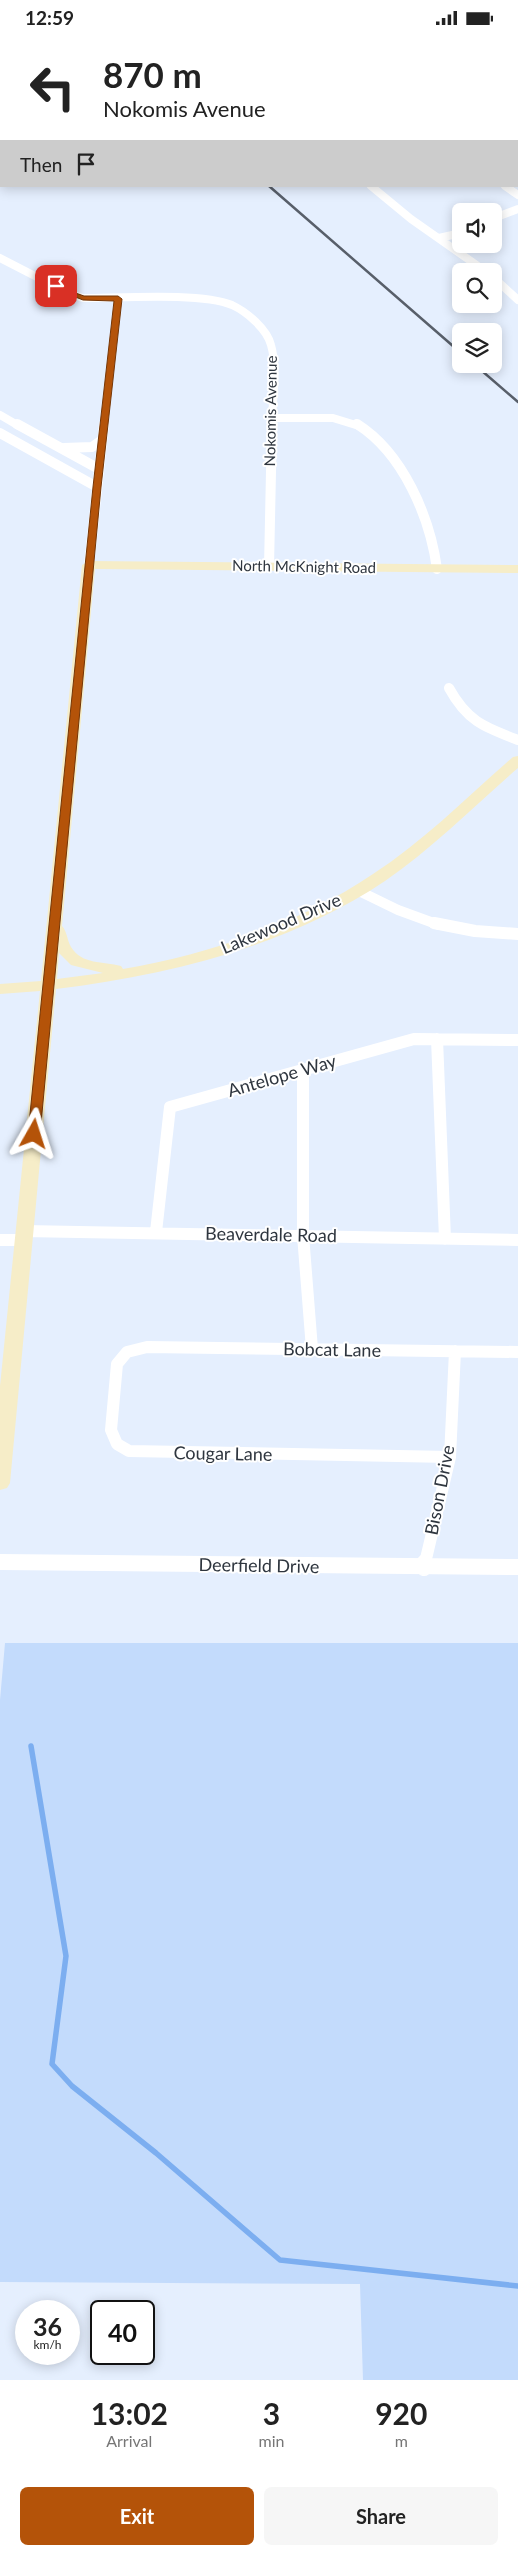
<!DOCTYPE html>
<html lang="en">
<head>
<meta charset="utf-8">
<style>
  body { margin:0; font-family:Lato,sans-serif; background:#f6f6f6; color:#222; height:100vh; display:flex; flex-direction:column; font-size:19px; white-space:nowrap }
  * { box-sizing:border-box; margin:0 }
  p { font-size:16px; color:#767676 }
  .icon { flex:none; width:28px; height:28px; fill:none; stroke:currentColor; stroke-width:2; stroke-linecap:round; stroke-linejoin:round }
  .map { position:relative; height:2345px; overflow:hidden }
  .sheet { display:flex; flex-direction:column; background:#fff; flex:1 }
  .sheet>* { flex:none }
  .guide { position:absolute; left:0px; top:0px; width:519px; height:152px; box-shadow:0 2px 12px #0003; background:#fff; color:#222; overflow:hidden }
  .controls { position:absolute; left:452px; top:168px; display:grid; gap:10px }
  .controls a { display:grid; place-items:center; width:50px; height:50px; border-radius:8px; background:#fff; box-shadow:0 2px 12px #0003; font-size:25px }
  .speed { position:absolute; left:15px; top:2265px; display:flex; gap:10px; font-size:25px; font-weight:700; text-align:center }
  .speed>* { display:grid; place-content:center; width:65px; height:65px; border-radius:50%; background:#fff; box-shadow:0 2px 12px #0003; line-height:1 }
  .speed small { font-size:12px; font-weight:400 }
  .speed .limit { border:2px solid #111; border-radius:8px; background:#fff; color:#111 }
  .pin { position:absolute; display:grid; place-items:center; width:42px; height:42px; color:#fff; margin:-21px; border-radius:10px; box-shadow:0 2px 8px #0006 }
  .me { position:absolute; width:55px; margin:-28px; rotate:6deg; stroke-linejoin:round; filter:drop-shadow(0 0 4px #0008) }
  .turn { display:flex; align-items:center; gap:18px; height:105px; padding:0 20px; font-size:22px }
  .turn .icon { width:65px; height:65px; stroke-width:2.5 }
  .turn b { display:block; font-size:35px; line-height:42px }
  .then { display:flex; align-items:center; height:48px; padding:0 20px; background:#0003; gap:10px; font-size:19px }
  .eta { display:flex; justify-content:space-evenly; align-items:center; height:85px; text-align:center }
  .eta b { font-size:30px; font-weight:700; line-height:35px }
  .action { display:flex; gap:10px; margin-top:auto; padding:10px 20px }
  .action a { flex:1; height:58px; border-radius:8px; background:#b45309; color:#fff; font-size:20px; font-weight:700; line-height:58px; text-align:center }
  .action a+a { background:#f6f6f6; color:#222 }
  .status { display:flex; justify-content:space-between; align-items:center; height:35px; padding:0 25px; background:#fff; direction:ltr }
  .status svg { height:14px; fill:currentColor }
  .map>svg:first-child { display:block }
  .green { fill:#c3dbfc }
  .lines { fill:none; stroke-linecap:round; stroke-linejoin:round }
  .stream { stroke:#7caef0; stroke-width:5.5 }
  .street-far3 { stroke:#fff; stroke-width:8 }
  .street-far2 { stroke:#fff; stroke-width:10 }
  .street-far1 { stroke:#fff; stroke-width:12 }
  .street { stroke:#fff; stroke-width:16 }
  .secondary { fill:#f6edc8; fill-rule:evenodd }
  .rail { stroke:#585f6a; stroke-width:2.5 }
  .route { fill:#b45309; stroke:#753606 }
  .labels { text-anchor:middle; stroke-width:4; stroke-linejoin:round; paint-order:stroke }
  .far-street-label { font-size:15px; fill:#2f363f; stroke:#fff }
  .street-label { font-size:18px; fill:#2f363f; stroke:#fff }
</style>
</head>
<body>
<div class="status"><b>12:59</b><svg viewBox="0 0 49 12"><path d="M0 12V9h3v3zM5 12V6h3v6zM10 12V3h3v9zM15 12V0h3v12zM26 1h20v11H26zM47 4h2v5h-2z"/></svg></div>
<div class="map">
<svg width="518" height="2345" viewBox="0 0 518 2345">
  <rect width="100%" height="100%" fill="#e5effe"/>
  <!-- green -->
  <path class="green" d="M 5,1608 L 518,1608 L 518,2345 L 363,2345 L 360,2249 L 0,2247 L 0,1665 Z"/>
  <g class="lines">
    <!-- stream -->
    <path class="stream" d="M 31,1711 L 66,1921 L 52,2029 L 72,2051 L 156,2118 L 280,2225 L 518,2251"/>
    <!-- street-far3 -->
    <path class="street-far3" d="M 371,151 L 411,184 L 485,236
      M 505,151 L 518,160
      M 494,183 L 518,174
      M 439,203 L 461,198
      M 0,223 L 66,257 L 83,263 C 119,263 201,257 232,270 C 247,277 267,294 271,310 C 278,335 272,365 272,391
      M 494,243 L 518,265
      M 0,380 L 19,391
      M 272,383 L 333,383 L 359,391
      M 104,391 L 118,264"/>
    <!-- street-far2 -->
    <path class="street-far2" d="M 17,389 L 99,434
      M 357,389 C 403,418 430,482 437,534
      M 0,398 L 97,452
      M 64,413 L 92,412 L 102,405
      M 89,530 L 104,389
      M 269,532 L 272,389
      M 449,653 C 467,686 484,692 518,705
      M 359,856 L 398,875 L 439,890"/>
    <!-- street-far1 -->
    <path class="street-far1" d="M 434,888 L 475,896 L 518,899
      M 437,1004 L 445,1204
      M 303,1035 L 303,1200 L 312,1314
      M 24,1196 L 518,1205
      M 156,1197 L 170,1072 L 414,1004 L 518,1005
      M 0,1205 L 23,1205
      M 450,1422 L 129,1416 L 117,1409 L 111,1395 L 117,1329 L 127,1317 L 147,1312 L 518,1317
      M 0,1527 L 123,1528
      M 425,1528 L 450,1422 L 455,1316"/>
    <!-- street -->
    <path class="street" d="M 0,1527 L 518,1532
      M 424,1533 L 425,1527"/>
    <!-- secondary -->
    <path class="secondary" d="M 89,526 L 518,530 L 518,538 L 95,534 L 62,891 C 67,896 67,905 71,912 C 82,930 103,926 121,931 L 123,934 C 210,919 299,889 373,839 C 424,806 467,762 513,722 L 518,721 L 518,733 C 474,771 433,813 385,846 C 288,911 170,940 56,954 L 10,1448 L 7,1453 L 0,1455 L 0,1351 L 40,956 L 0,959 L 0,949 L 41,946 L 82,530 ZM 59,918 L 71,930 L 103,938 L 57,944 Z"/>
    <!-- rail -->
    <path class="rail" d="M 101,0 L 103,1
      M 269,151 L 461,318
      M 474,329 L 518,367"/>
  </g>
  <!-- route -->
  <path class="route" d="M 53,250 L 84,261 L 118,261 L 122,264 L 101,452 L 40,1099 L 34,1103 L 28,1099 L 93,452 L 114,266 L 83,265 L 53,253 Z"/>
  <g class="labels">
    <!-- far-street labels -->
    <g class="far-street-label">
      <text transform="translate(271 376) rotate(-89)" y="5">Nokomis Avenue</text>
      <text transform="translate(304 532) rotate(1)" y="5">North McKnight Road</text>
    </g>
    <!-- street labels -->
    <g class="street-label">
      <text transform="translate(281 889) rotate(-23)" y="6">Lakewood Drive</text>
      <text transform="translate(282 1041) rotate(-16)" y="6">Antelope Way</text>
      <text transform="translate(271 1200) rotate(1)" y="6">Beaverdale Road</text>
      <text transform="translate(332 1315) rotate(1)" y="6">Bobcat Lane</text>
      <text transform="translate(223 1419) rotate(1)" y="6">Cougar Lane</text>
      <text transform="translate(440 1455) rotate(-79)" y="6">Bison Drive</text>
      <text transform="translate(259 1531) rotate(1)" y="6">Deerfield Drive</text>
    </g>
  </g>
</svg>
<div class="controls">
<a><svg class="icon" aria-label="sound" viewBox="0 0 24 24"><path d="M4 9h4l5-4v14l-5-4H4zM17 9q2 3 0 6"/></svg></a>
<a><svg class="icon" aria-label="search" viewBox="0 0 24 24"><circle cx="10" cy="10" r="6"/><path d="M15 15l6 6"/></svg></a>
<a><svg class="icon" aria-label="layers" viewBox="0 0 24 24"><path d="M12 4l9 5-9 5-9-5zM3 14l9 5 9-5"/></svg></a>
</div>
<div class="speed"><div>36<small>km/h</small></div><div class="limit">40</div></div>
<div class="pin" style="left:56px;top:251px;background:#d93025"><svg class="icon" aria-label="arrive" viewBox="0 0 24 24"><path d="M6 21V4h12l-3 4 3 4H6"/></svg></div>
<svg class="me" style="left:34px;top:1099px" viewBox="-20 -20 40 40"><path d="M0-17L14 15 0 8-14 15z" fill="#b45309" stroke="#fff" stroke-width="4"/></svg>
<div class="guide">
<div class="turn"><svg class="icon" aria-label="left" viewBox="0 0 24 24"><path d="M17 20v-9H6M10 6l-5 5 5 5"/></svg><div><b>870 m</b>Nokomis Avenue</div></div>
<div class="then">Then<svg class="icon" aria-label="arrive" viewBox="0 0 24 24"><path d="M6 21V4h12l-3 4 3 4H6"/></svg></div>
</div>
</div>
<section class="sheet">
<div class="eta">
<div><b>13:02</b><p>Arrival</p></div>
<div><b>3</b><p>min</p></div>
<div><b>920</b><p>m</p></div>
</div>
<div class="action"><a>Exit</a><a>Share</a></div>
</section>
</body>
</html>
